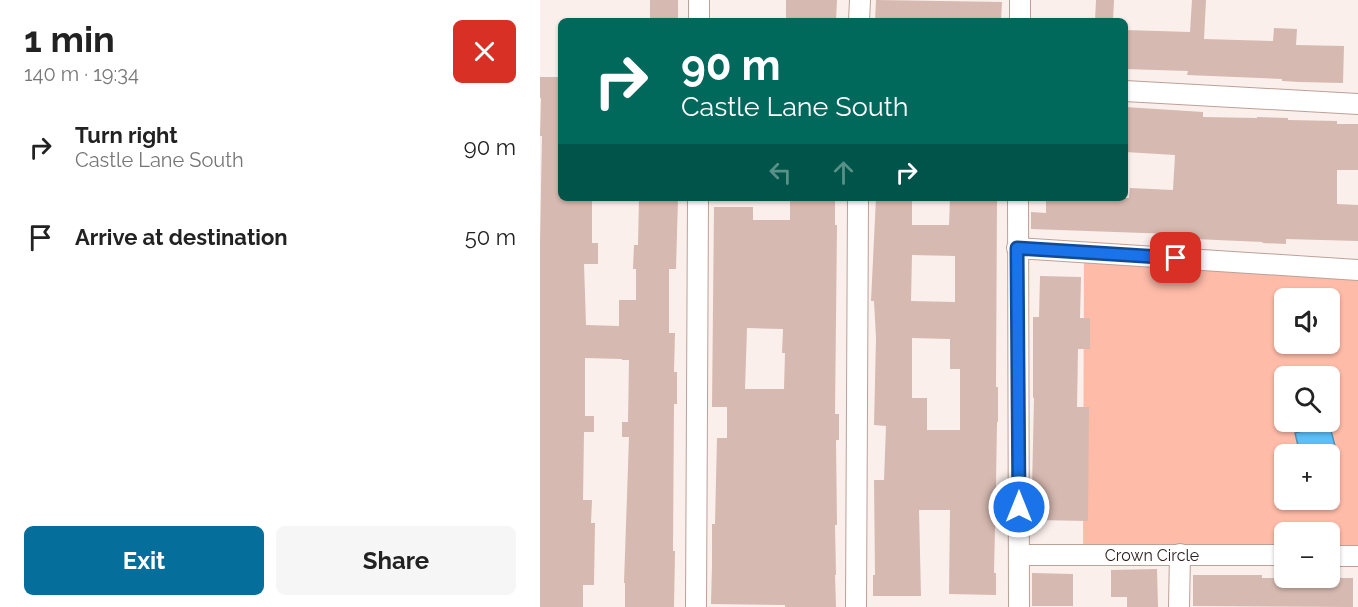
<!DOCTYPE html>
<html lang="en">
<head>
<meta charset="utf-8">
<style>
  body { margin:0; font-family:Raleway,sans-serif; background:#f6f6f6; color:#222; height:100vh; display:flex; flex-direction:column; font-size:22px; white-space:nowrap }
  * { box-sizing:border-box; margin:0 }
  p { font-size:20px; color:#767676 }
  .icon { flex:none; width:33px; height:33px; fill:none; stroke:currentColor; stroke-width:2; stroke-linecap:round; stroke-linejoin:round }
  .map { position:relative; flex:1; overflow:hidden }
  .side { display:flex; flex-direction:column; background:#fff; width:540px }
  .side>* { flex:none }
  .hud { position:absolute; left:18px; top:18px; width:570px; height:183px; border-radius:9px; box-shadow:0 2px 4px #0004; background:#00695c; color:#fff; overflow:hidden }
  .buttons { position:absolute; left:734px; top:288px; display:grid; gap:12px }
  .buttons a { display:grid; place-items:center; width:66px; height:66px; border-radius:9px; background:#fff; box-shadow:0 2px 4px #0004; font-size:30px }
  .pin { position:absolute; display:grid; place-items:center; width:51px; height:51px; color:#fff; margin:-26px; border-radius:12px; box-shadow:0 3px 9px #0006 }
  .me { position:absolute; width:66px; margin:-33px; rotate:0deg; stroke-linejoin:round; filter:drop-shadow(0 0 4px #0008) }
  .turn { display:flex; align-items:center; gap:21px; height:126px; padding:0 24px; font-size:27px }
  .turn .icon { width:78px; height:78px; stroke-width:2.5 }
  .turn b { display:block; font-size:42px; line-height:51px }
  .lanes { display:flex; align-items:center; height:57px; padding:0 24px; background:#0003; justify-content:center; gap:30px; direction:ltr }
  .lanes .off { opacity:.35 }
  .round { display:grid; place-items:center; flex:none; width:63px; height:63px; border-radius:9px; background:#f6f6f6 }
  .overview { display:flex; align-items:center; justify-content:space-between; height:102px; padding:0 24px }
  h1 { font-size:36px; font-weight:700; line-height:45px }
  .action { display:flex; gap:12px; margin-top:auto; padding:12px 24px }
  .action a { flex:1; height:69px; border-radius:9px; background:#066e9b; color:#fff; font-size:24px; font-weight:700; line-height:69px; text-align:center }
  .action a+a { background:#f6f6f6; color:#222 }
  ul { padding:0; list-style:none }
  li { display:flex; align-items:center; gap:18px; height:90px; padding:0 24px }
  li div { flex:1 }
  li b { display:block; font-size:22px }
  li em { font-style:normal }
  main { display:flex; flex:1; min-height:0 }
  .map>svg:first-child { display:block }
  .green { fill:#febba8; fill-rule:evenodd }
  .water { fill:#5cbff7; stroke:#4d8fb5; stroke-width:1.5 }
  .building { fill:#d6b9b0; fill-rule:evenodd }
  .lines { fill:none; stroke-linecap:round; stroke-linejoin:round }
  .street-casing { stroke:#bda098; stroke-width:22 }
  .street { stroke:#fff; stroke-width:20 }
  .route-casing { stroke:#114b97; stroke-width:15 }
  .route { stroke:#1a73e8; stroke-width:10 }
  .labels { text-anchor:middle; stroke-width:6; stroke-linejoin:round; paint-order:stroke }
  .street-label { font-size:16px; fill:#2a1f1c; stroke:#fff }
</style>
</head>
<body>
<main>
<section class="side">
<div class="overview"><div><h1>1 min</h1><p>140 m · 19:34</p></div><a class="round" style="background:#d93025;color:#fff"><svg class="icon" aria-label="close" viewBox="0 0 24 24"><path d="M6 6l12 12M18 6L6 18"/></svg></a></div>
<ul>
<li><svg class="icon" aria-label="right" viewBox="0 0 24 24"><path d="M7 20v-9h11M14 6l5 5-5 5"/></svg><div><b>Turn right</b><p>Castle Lane South</p></div><em>90 m</em></li>
<li><svg class="icon" aria-label="arrive" viewBox="0 0 24 24"><path d="M6 21V4h12l-3 4 3 4H6"/></svg><div><b>Arrive at destination</b></div><em>50 m</em></li>
</ul>
<div class="action"><a>Exit</a><a>Share</a></div>
</section>
<div class="map">
<svg width="818" height="607" viewBox="0 0 818 607">
  <rect width="100%" height="100%" fill="#fbefeb"/>
  <!-- green -->
  <path class="green" d="M 544,250 L 818,267 L 818,554 L 789,554 L 789,532 L 744,532 L 744,554 L 543,556 ZM 744,298 L 789,298 L 789,344 L 744,344 ZM 744,376 L 789,376 L 789,422 L 744,422 ZM 744,454 L 789,454 L 789,500 L 744,500 Z"/>
  <!-- water -->
  <path class="water" d="M 789,423 L 795,446 L 759,450 L 755,433 Z"/>
  <!-- building -->
  <path class="building" d="M 110,0 L 138,0 L 138,21 L 110,21 Z
    M 246,0 L 297,0 L 296,21 L 246,21 Z
    M 336,0 L 462,2 L 461,21 L 432,21 L 433,18 L 386,18 L 386,21 L 335,21 Z
    M 556,0 L 574,0 L 573,21 L 555,21 Z
    M 652,0 L 666,0 L 664,39 L 733,41 L 734,28 L 757,29 L 756,45 L 804,46 L 803,83 L 760,82 L 742,81 L 742,79 L 647,75 L 648,71 L 585,69 L 585,30 L 650,32 Z
    M 0,77 L 21,77 L 21,198 L 52,198 L 52,243 L 58,243 L 58,264 L 44,264 L 46,325 L 79,326 L 79,300 L 96,300 L 96,269 L 93,269 L 94,245 L 98,245 L 99,198 L 138,198 L 136,269 L 129,269 L 129,333 L 135,333 L 134,372 L 137,372 L 137,404 L 134,404 L 133,551 L 135,551 L 134,607 L 85,607 L 85,583 L 84,583 L 89,437 L 82,437 L 82,422 L 88,422 L 89,360 L 82,360 L 82,359 L 45,358 L 45,416 L 54,416 L 54,432 L 44,432 L 43,500 L 52,500 L 51,523 L 55,523 L 54,585 L 43,585 L 43,607 L 0,607 L 0,243 L 2,136 L 0,136 L 1,98 L 0,98 Z
    M 585,107 L 663,112 L 663,117 L 717,118 L 717,117 L 748,118 L 748,120 L 797,121 L 797,124 L 818,124 L 818,170 L 797,170 L 797,204 L 818,205 L 818,241 L 746,239 L 746,244 L 722,243 L 723,242 L 632,238 L 632,234 L 491,229 L 491,212 L 506,213 L 506,198 L 589,198 L 590,188 L 633,190 L 635,155 L 585,152 Z
    M 250,198 L 295,198 L 295,225 L 297,225 L 295,414 L 299,414 L 299,440 L 296,440 L 297,525 L 295,525 L 296,575 L 295,575 L 296,607 L 245,607 L 245,605 L 171,604 L 172,566 L 172,524 L 175,524 L 177,438 L 187,438 L 187,407 L 172,407 L 174,207 L 213,207 L 213,220 L 250,220 ZM 207,328 L 243,329 L 242,353 L 245,353 L 244,389 L 205,389 Z
    M 336,198 L 372,198 L 372,225 L 409,225 L 410,198 L 457,198 L 456,387 L 458,387 L 458,422 L 457,422 L 456,483 L 454,573 L 456,573 L 456,595 L 409,594 L 410,510 L 379,510 L 381,596 L 333,596 L 333,575 L 335,575 L 334,480 L 344,480 L 346,426 L 334,425 L 336,338 L 334,301 L 331,301 ZM 372,255 L 415,256 L 415,302 L 371,301 ZM 372,338 L 410,339 L 410,369 L 420,369 L 420,430 L 387,430 L 387,398 L 372,398 Z
    M 500,276 L 541,277 L 540,318 L 550,318 L 550,349 L 538,349 L 537,407 L 549,407 L 548,521 L 496,520 L 496,488 L 492,488 L 494,398 L 493,398 L 493,317 L 499,317 Z
    M 617,569 L 618,607 L 587,607 L 587,597 L 571,597 L 571,570 Z
    M 492,573 L 533,574 L 533,606 L 492,606 Z
    M 653,575 L 722,575 L 722,578 L 813,578 L 813,607 L 653,606 Z"/>
  <g class="lines">
    <!-- street casing -->
    <g class="street-casing">
      <path id="street" d="M 159,21 L 159,0
        M 319,21 L 320,0
        M 480,21 L 480,0
        M 585,91 L 818,104
        M 478,198 L 479,607
        M 477,248 L 818,270
        M 479,555 L 744,555
        M 789,556 L 818,556
        M 156,607 L 158,198
        M 316,607 L 318,198
        M 639,607 L 640,554"/>
    </g>
    <!-- street -->
    <use href="#street" class="street"/>
  </g>
  <g class="lines">
    <!-- route casing -->
    <g class="route-casing">
      <path id="route" d="M 479,507 L 477,248 L 636,258"/>
    </g>
    <!-- route -->
    <use href="#route" class="route"/>
  </g>
  <g class="labels">
    <!-- street labels -->
    <g class="street-label">
      <text x="612" y="561">Crown Circle</text>
    </g>
  </g>
</svg>
<div class="buttons">
<a><svg class="icon" aria-label="sound" viewBox="0 0 24 24"><path d="M4 9h4l5-4v14l-5-4H4zM17 9q2 3 0 6"/></svg></a>
<a><svg class="icon" aria-label="search" viewBox="0 0 24 24"><circle cx="10" cy="10" r="6"/><path d="M15 15l6 6"/></svg></a>
<a>+</a>
<a>−</a>
</div>
<div class="pin" style="left:636px;top:258px;background:#d93025"><svg class="icon" aria-label="arrive" viewBox="0 0 24 24"><path d="M6 21V4h12l-3 4 3 4H6"/></svg></div>
<svg class="me" style="left:479px;top:507px" viewBox="-20 -20 40 40"><circle r="17" fill="#1a73e8" stroke="#fff" stroke-width="3"/><path d="M0-11L8 9 0 5-8 9z" fill="#fff"/></svg>
<div class="hud">
<div class="turn"><svg class="icon" aria-label="right" viewBox="0 0 24 24"><path d="M7 20v-9h11M14 6l5 5-5 5"/></svg><div><b>90 m</b>Castle Lane South</div></div>
<div class="lanes"><svg class="icon off" aria-label="left" viewBox="0 0 24 24"><path d="M17 20v-9H6M10 6l-5 5 5 5"/></svg><svg class="icon off" aria-label="ahead" viewBox="0 0 24 24"><path d="M12 20V5M6 11l6-6 6 6"/></svg><svg class="icon" aria-label="right" viewBox="0 0 24 24"><path d="M7 20v-9h11M14 6l5 5-5 5"/></svg></div>
</div>
</div>
</main>
</body>
</html>
